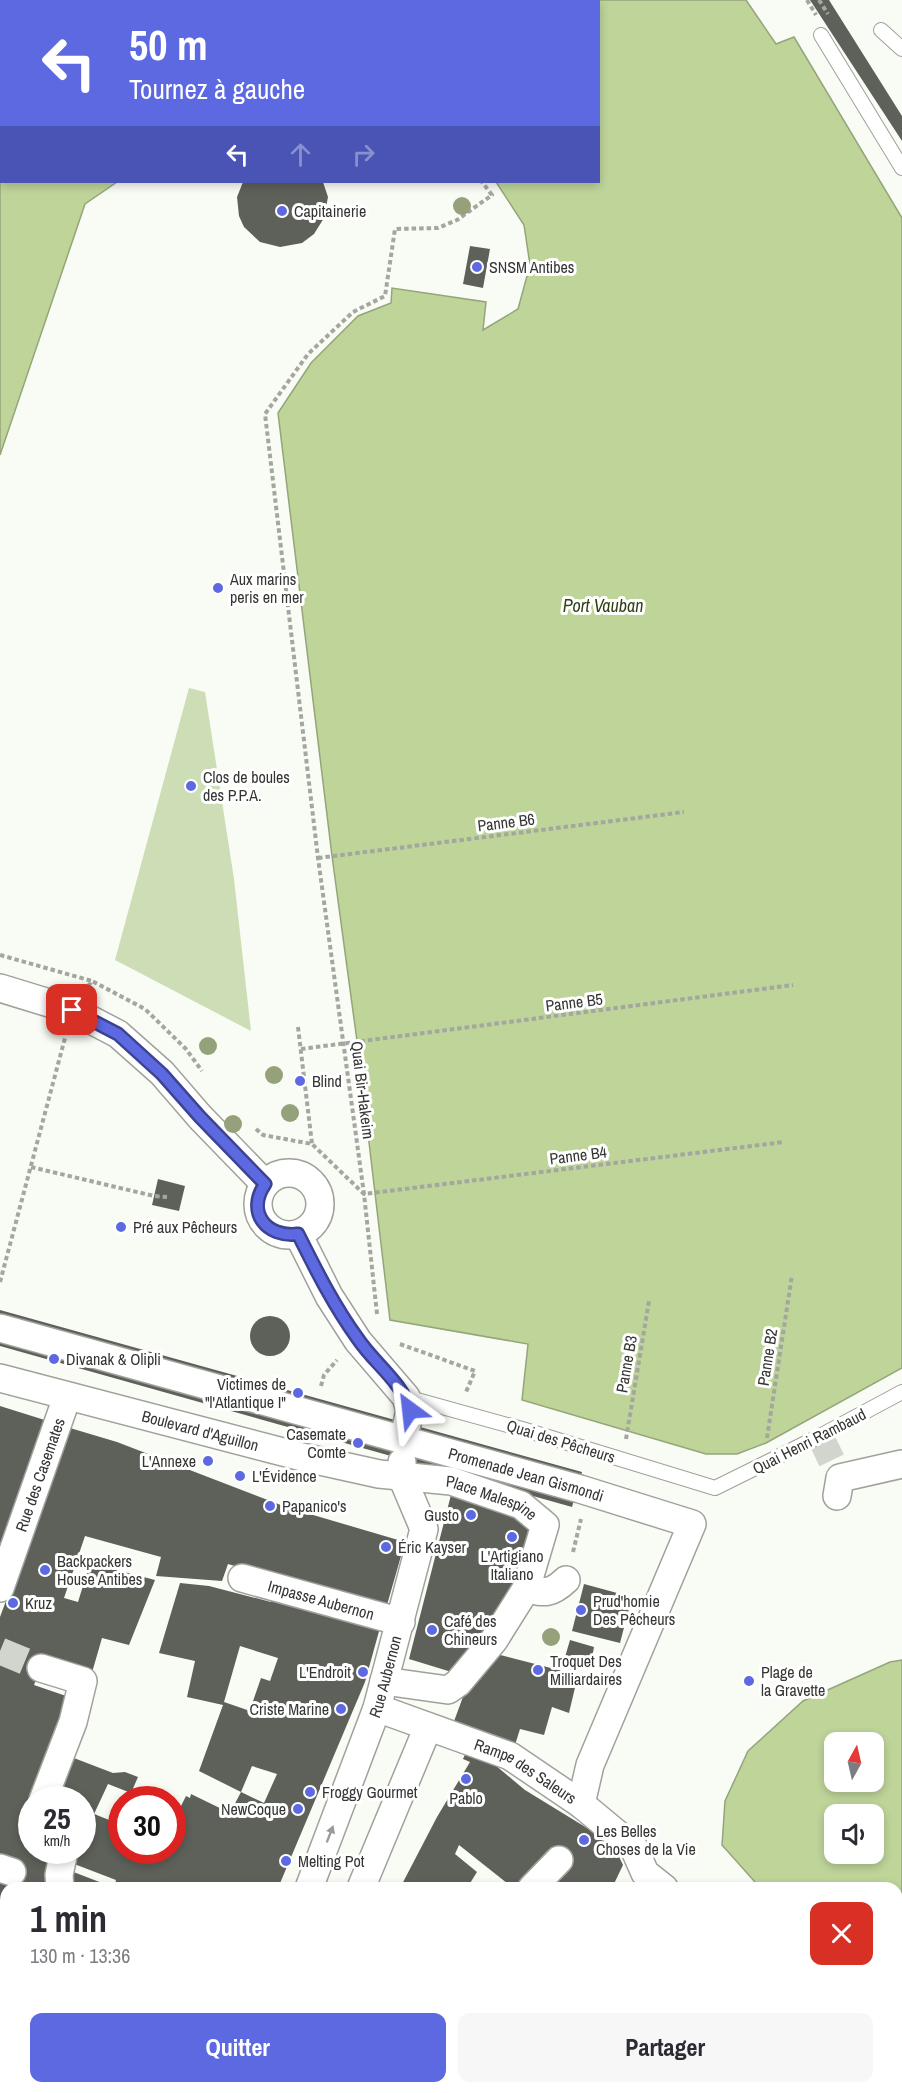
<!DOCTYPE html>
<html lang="fr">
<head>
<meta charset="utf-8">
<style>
  body { margin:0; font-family:"Archivo Narrow",sans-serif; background:#f7f7f7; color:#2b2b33; height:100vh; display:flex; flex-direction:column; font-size:22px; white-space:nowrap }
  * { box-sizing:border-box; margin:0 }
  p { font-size:20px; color:#7c7c81 }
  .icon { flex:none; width:33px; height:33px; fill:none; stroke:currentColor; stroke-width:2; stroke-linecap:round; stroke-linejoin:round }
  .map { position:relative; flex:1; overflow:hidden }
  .side { position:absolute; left:0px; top:1882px; width:903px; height:212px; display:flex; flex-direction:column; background:#fff; border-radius:18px 18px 0 0; box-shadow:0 3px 9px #0003 }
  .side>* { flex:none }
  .banner { position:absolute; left:0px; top:0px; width:600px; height:183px; box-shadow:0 3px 9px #0003; background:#5d69e1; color:#fff; overflow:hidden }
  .needle { width:39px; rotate:8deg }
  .fabs { position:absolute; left:824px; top:1732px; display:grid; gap:12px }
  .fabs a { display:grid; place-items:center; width:60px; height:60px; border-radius:12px; background:#fff; box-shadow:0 3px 9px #0003; font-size:30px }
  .speed { position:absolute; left:18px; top:1786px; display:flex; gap:12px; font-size:30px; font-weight:700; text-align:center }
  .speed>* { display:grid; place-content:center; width:78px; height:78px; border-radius:50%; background:#fff; box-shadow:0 3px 9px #0003; line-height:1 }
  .speed small { font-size:15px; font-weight:400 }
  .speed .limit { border:9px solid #d22; background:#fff; color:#111 }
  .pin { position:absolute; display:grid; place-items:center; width:51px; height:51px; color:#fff; margin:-26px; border-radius:12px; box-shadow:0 3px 9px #0006 }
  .me { position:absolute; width:66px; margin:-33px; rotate:330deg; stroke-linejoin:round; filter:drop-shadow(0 0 4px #0008) }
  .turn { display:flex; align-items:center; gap:21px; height:126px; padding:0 30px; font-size:27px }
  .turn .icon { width:78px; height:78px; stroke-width:2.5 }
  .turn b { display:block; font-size:42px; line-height:51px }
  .lanes { display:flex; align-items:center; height:57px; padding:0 30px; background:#0003; justify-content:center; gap:30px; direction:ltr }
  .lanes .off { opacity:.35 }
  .round { display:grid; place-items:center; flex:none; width:63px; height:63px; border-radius:12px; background:#f7f7f7 }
  .overview { display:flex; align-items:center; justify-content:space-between; height:102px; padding:0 30px }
  h1 { font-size:36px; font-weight:700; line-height:45px }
  .cta { display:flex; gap:12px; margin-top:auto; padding:12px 30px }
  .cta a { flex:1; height:69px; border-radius:12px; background:#5d69e1; color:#fff; font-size:24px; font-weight:700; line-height:69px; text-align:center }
  .cta a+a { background:#f7f7f7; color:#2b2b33 }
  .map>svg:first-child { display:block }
  .green { fill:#cdddb5 }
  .water { fill:#bed499; stroke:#95a57b; stroke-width:1.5; fill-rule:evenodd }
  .building { fill:#5e605a; fill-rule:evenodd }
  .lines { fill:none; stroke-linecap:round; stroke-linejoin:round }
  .street-tunnel { stroke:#d2d4ce; stroke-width:27; stroke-dasharray:27 14; stroke-linecap:butt }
  .lane-casing { stroke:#9fa29b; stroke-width:16 }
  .street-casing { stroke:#9fa29b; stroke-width:30 }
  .path { stroke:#a4a6a0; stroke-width:4; stroke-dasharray:4.5 3; stroke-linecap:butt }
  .lane { stroke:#fff; stroke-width:14 }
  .street { stroke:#fff; stroke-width:27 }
  .tree { fill:#95a17b }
  .oneway { fill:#9a9a9a }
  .route-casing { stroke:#3c4492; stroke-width:15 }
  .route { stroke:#5d69e1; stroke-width:10 }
  .poi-dot { fill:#5d69e1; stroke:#fff; stroke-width:2 }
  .labels { text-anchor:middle; stroke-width:6; stroke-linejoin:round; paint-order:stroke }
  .poi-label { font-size:16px; fill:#353634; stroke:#fff; text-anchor:start }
  .street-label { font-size:16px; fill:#353634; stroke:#fff }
  .water-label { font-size:18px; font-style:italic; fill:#313f14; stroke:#fff }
</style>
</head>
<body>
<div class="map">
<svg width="902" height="2093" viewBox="0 0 902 2093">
  <rect width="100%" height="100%" fill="#f9fcf4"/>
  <!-- green -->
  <path class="green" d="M 189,688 L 205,692 L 234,879 L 251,1031 L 115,960 Z"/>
  <!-- water -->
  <path class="water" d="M 0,0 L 269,1 L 2,2 L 2,182 L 117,182 L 85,204 L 0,455 Z
    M 376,0 L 746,0 L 776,44 L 794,37 L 902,218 L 902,1368 L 766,1443 L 737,1454 L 706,1454 L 522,1400 L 528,1344 L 390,1320 L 357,1041 L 332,856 L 278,413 L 311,363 L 358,316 L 391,303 L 392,288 L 486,302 L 483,330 L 518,309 L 530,265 L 524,225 L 496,182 L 598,182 L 598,2 Z
    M 902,1660 L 902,2093 L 782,2093 L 781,2088 L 897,2088 L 897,1888 L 756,1888 L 755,1882 L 722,1845 L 725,1801 L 748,1751 L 803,1701 L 890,1662 ZM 834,1743 L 873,1743 L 873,1782 L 834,1782 ZM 834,1815 L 873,1815 L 873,1854 L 834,1854 Z"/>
  <!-- building -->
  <path class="building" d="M 810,0 L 829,0 L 902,116 L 902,141 Z
    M 243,182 L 323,182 L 328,197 L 324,218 L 314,234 L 302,243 L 280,247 L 260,242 L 244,227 L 239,216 L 237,197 Z
    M 470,246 L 490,249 L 483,288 L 463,284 Z
    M 158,1179 L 185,1186 L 179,1211 L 152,1205 Z
    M 0,1310 L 582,1472 L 572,1507 L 0,1346 Z
    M250 1336a20 20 0 1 1 40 0a20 20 0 1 1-40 0Z
    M 0,1406 L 51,1422 L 0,1564 Z
    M 70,1428 L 117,1442 L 286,1507 L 405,1542 L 385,1612 L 228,1564 L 222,1581 L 156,1576 L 161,1557 L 85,1536 L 64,1598 L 78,1602 L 90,1563 L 155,1580 L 129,1645 L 102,1638 L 91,1676 L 42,1664 L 34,1685 L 72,1698 L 32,1800 L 32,1809 L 27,1819 L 32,1822 L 32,1851 L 57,1851 L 54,1888 L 6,1888 L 6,1966 L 0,1964 L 0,1617 Z
    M 452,1491 L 489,1501 L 487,1508 L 536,1523 L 515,1587 L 488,1630 L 484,1628 L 487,1630 L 484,1635 L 481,1634 L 467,1663 L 458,1674 L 409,1659 Z
    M 180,1583 L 209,1586 L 271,1602 L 274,1595 L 381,1624 L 365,1682 L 278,1888 L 114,1888 L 116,1880 L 69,1862 L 71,1851 L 82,1851 L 82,1800 L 50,1800 L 66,1755 L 113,1773 L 125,1772 L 138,1777 L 131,1793 L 108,1784 L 94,1814 L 122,1825 L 122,1851 L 172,1851 L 172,1824 L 186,1796 L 190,1798 L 191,1794 L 230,1813 L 241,1792 L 264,1803 L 277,1774 L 252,1766 L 241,1792 L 199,1771 L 223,1705 L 187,1697 L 195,1661 L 159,1653 ZM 240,1646 L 278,1658 L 270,1681 L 261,1678 L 252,1704 L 262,1707 L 259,1714 L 224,1702 Z
    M 584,1584 L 632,1597 L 620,1643 L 572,1631 Z
    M 570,1640 L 594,1647 L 591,1663 L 565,1657 Z
    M 485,1651 L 578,1675 L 569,1713 L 552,1707 L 544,1735 L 520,1729 L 515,1745 L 453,1724 L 467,1686 Z
    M 467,1750 L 496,1763 L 495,1765 L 525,1790 L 613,1844 L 623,1865 L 612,1888 L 555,1888 L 565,1863 L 528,1888 L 513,1888 L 459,1845 L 455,1854 L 477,1872 L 467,1888 L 400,1888 L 437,1817 L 470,1762 L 463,1759 Z
    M 71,1871 L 102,1883 L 113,1888 L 69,1888 Z
    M 0,1978 L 6,1980 L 6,2043 L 3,2050 L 0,2049 Z
    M 0,2057 L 6,2060 L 6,2088 L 121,2088 L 118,2093 L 0,2093 Z
    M 134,2088 L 187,2088 L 196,2093 L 131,2093 Z
    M 298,2088 L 394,2088 L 392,2093 L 297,2093 Z
    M 410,2088 L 442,2088 L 441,2090 L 451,2092 L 409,2093 Z
    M 460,2088 L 466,2088 L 476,2093 L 458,2093 Z
    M 497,2088 L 509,2088 L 507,2093 L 503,2093 Z
    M 538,2088 L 607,2088 L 616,2093 L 536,2093 Z"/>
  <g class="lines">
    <!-- street-tunnel -->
    <path class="street-tunnel" d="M 820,1436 L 840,1478
      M 0,1651 L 41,1668"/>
    <!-- lane casing -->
    <g class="lane-casing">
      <path id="lane" d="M 881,30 L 902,49
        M 821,35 L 902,168
        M 406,1397 L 522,1429 L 715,1488 L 820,1436 L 902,1392"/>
    </g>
    <!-- street casing -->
    <g class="street-casing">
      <g id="street">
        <path d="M 0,988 L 72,1010 L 118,1034 L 162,1073 L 200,1117 L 265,1184"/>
        <circle cx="289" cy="1204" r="31"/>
        <path d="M 298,1234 L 329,1296 L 358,1341 L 406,1397 L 410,1410 L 407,1424"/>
        <path id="s1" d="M 0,1328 L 580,1489 L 692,1524 L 590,1765 L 581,1804"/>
        <path id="s2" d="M 0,1378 L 302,1457 L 379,1474 L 451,1481 L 521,1505 L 545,1525 L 526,1589 L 494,1640 L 458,1683 L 448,1690 L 384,1681"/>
        <path d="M 837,1496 L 840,1478 L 902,1464"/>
        <path id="s3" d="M 242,1578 L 401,1622"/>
        <path id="s4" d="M 0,1588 L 67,1397"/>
        <path d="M 526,1589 C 546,1593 551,1594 566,1580"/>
        <path d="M 41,1668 L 83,1681 L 73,1722 L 43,1800"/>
        <path id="s5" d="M 377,1708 L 510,1756 L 581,1804 L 634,1848 L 645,1873 L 664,1888"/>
        <path d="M 0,1868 L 12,1872"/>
        <path d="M 60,1888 L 59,1875 L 64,1851"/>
        <path id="s6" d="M 309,1888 L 377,1708 L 424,1529 L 402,1477 L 402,1462"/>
        <path d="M 361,1888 L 428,1727"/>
        <path d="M 532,1888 L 559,1860"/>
        <path d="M 0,1971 L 6,1973"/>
        <path d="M 199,2088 L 208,2093"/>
        <path d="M 268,2088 L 271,2093"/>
        <path d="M 481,2088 L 488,2093"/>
        <path d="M 623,2088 L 633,2093"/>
        <path d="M 234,2093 L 235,2088"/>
        <path d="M 401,2093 L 403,2088"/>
        <path d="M 664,2093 L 666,2088"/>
      </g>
    </g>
    <!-- path -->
    <path class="path" d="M 360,0 L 361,2
      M 807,0 L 816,15
      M 819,0 L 828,14
      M 318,858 L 684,812
      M 0,955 L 92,981
      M 88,986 L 92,981 L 145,1009 L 186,1049 L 202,1071
      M 298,1027 L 312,1144
      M 301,1049 L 793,985
      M 256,1129 L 263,1135 L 312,1144 L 364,1194 L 784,1142
      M 31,1167 L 154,1196 L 167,1197
      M 0,1282 L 65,1038
      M 377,1314 L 364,1194 L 318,858 L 265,414 L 308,354 L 353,312 L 385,296 L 395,229 L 438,228 L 457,220 L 492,195 L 482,182
      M 400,1344 L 475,1371 L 466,1392
      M 321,1386 L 324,1375 L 337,1360
      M 767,1438 L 792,1275
      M 626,1439 L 649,1301
      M 573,1552 L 581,1519"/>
    <!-- lane -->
    <use href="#lane" class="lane"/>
    <!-- street -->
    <use href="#street" class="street"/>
  </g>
  <!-- trees -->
  <g class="tree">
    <circle cx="462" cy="206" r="9"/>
    <circle cx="208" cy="1046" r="9"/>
    <circle cx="274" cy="1075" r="9"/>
    <circle cx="290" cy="1113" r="9"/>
    <circle cx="233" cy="1124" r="9"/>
    <circle cx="551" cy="1637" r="9"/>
  </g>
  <!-- one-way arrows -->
  <defs><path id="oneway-solid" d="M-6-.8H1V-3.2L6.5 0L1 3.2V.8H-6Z" transform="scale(1.5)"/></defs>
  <use class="oneway" href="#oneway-solid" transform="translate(330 1834) rotate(-69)"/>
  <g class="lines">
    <!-- route casing -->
    <g class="route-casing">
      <path id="route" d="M 72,1010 L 118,1034 L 162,1074 L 200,1117 L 265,1184 C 246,1212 266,1238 298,1234 C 316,1270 334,1306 358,1339 C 374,1363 402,1382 410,1410"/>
    </g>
    <!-- route -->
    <use href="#route" class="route"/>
  </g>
  <!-- markers -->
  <g class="poi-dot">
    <circle cx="282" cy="211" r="6"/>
    <circle cx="477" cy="267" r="6"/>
    <circle cx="218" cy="588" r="6"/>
    <circle cx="191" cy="786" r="6"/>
    <circle cx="300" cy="1081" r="6"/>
    <circle cx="121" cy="1227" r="6"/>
    <circle cx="54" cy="1359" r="6"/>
    <circle cx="298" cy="1393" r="6"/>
    <circle cx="358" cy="1443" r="6"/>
    <circle cx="208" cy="1461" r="6"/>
    <circle cx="240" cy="1476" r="6"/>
    <circle cx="270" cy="1506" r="6"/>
    <circle cx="471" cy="1515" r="6"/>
    <circle cx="512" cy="1537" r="6"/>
    <circle cx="386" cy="1547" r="6"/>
    <circle cx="45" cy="1570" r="6"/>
    <circle cx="13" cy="1603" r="6"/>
    <circle cx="581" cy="1610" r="6"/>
    <circle cx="432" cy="1630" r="6"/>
    <circle cx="538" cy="1670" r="6"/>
    <circle cx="363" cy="1672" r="6"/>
    <circle cx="749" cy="1681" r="6"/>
    <circle cx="341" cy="1709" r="6"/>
    <circle cx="466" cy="1779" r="6"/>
    <circle cx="310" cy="1792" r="6"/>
    <circle cx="298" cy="1809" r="6"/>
    <circle cx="584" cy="1840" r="6"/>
    <circle cx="286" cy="1861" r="6"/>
  </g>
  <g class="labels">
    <!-- poi labels -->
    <g class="poi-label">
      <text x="294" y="217">Capitainerie</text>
      <text x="489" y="273">SNSM Antibes</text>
      <text x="230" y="585">Aux marins<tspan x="230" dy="18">peris en mer</tspan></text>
      <text x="203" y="783">Clos de boules<tspan x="203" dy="18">des P.P.A.</tspan></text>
      <text x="312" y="1087">Blind</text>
      <text x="133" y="1233">Pré aux Pêcheurs</text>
      <text x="66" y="1365">Divanak &amp; Olipli</text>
      <text x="286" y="1390" text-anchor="end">Victimes de<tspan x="286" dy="18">"l'Atlantique I"</tspan></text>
      <text x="346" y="1440" text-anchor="end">Casemate<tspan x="346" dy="18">Comte</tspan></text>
      <text x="196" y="1467" text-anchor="end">L'Annexe</text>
      <text x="252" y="1482">L'Évidence</text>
      <text x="282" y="1512">Papanico's</text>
      <text x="459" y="1521" text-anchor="end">Gusto</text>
      <text x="398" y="1553">Éric Kayser</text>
      <text x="512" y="1562" text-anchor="middle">L'Artigiano<tspan x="512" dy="18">Italiano</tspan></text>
      <text x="57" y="1567">Backpackers<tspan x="57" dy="18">House Antibes</tspan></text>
      <text x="593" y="1607">Prud'homie<tspan x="593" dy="18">Des Pêcheurs</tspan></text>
      <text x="25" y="1609">Kruz</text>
      <text x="444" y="1627">Café des<tspan x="444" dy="18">Chineurs</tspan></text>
      <text x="550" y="1667">Troquet Des<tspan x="550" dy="18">Milliardaires</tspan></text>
      <text x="351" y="1678" text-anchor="end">L'Endroit</text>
      <text x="761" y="1678">Plage de<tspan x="761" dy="18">la Gravette</tspan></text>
      <text x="329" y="1715" text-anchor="end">Criste Marine</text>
      <text x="322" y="1798">Froggy Gourmet</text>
      <text x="466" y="1804" text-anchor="middle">Pablo</text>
      <text x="286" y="1815" text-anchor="end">NewCoque</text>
      <text x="596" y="1837">Les Belles<tspan x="596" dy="18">Choses de la Vie</tspan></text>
      <text x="298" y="1867">Melting Pot</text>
    </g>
    <!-- street labels -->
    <g class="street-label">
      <text transform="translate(506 822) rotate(-7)" y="6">Panne B6</text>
      <text transform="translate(574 1002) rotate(-7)" y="6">Panne B5</text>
      <text transform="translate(363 1090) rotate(83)" y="6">Quai Bir-Hakeim</text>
      <text transform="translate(578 1155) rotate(-7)" y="6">Panne B4</text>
      <text transform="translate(767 1357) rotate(-81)" y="6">Panne B2</text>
      <text transform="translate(626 1364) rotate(-80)" y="6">Panne B3</text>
      <text dy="6" stroke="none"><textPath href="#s2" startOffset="207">Boulevard d'Aguillon</textPath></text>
      <text transform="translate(561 1441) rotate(17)" y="6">Quai des Pêcheurs</text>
      <text transform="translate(809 1441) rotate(-27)" y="6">Quai Henri Rambaud</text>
      <text dy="6" stroke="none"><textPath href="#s4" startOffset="120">Rue des Casemates</textPath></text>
      <text dy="6" stroke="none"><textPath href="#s1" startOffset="546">Promenade Jean Gismondi</textPath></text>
      <text dy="6" stroke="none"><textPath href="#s2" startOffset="507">Place Malespine</textPath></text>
      <text dy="6" stroke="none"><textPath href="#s3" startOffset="82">Impasse Aubernon</textPath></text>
      <text dy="6" stroke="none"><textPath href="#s6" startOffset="225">Rue Aubernon</textPath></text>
      <text dy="6" stroke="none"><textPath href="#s5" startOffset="162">Rampe des Saleurs</textPath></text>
    </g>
    <!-- water labels -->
    <g class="water-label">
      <text x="603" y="612">Port Vauban</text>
    </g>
  </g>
</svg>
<div class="fabs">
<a><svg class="needle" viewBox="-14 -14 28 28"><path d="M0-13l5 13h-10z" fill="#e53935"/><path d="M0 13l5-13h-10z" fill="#7c7c81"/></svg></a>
<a><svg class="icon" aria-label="sound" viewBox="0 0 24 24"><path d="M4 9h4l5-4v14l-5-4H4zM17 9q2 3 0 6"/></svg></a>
</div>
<div class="speed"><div>25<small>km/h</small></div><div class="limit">30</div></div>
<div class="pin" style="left:72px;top:1010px;background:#d93025"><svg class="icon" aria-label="arrive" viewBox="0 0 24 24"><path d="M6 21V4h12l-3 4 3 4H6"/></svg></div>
<svg class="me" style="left:410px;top:1410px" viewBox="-20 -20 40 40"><path d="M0-17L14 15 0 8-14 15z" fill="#5d69e1" stroke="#fff" stroke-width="4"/></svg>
<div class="banner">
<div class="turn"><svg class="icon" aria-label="left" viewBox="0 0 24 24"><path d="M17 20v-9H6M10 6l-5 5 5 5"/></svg><div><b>50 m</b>Tournez à gauche</div></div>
<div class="lanes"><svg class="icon" aria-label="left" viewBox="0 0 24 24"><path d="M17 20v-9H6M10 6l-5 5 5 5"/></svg><svg class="icon off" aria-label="ahead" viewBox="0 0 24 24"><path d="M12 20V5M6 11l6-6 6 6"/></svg><svg class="icon off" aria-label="right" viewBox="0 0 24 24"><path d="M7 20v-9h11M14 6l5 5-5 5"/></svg></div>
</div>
<section class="side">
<div class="overview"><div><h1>1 min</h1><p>130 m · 13:36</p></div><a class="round" style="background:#d93025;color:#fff"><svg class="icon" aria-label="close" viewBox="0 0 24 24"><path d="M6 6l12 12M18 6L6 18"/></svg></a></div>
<div class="cta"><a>Quitter</a><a>Partager</a></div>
</section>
</div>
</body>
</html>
